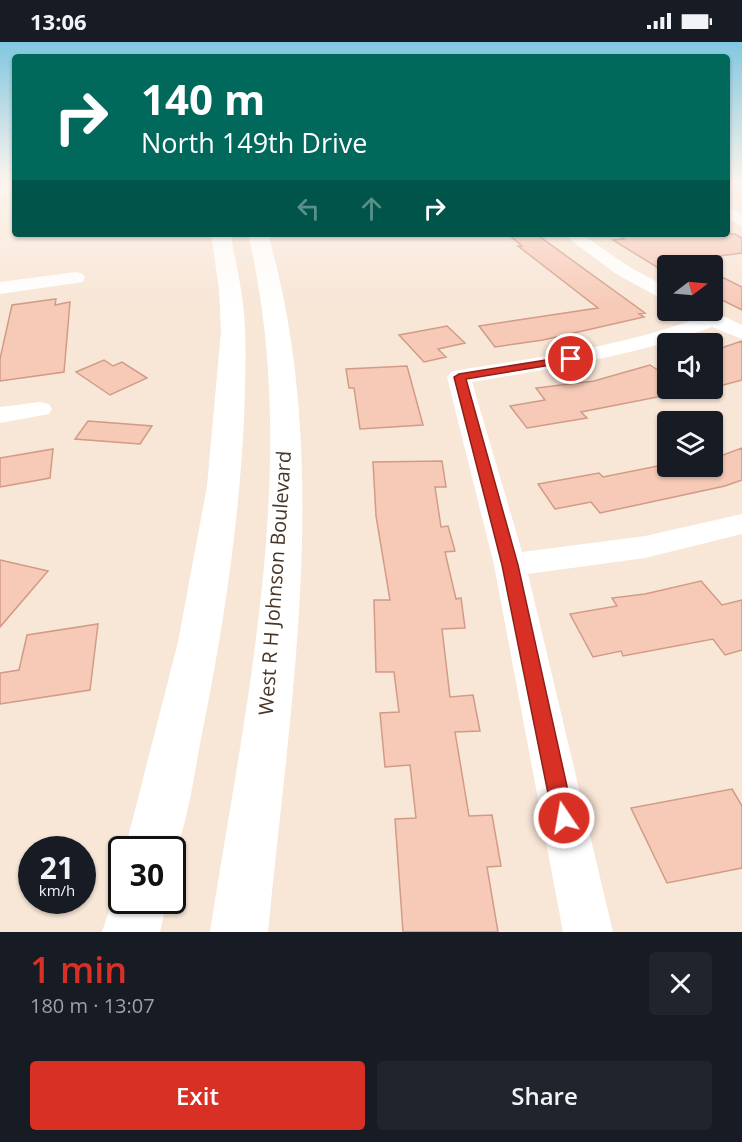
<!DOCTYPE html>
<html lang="en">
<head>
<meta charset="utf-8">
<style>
  body { margin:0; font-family:"Open Sans",sans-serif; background:#20242c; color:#f1f3f6; height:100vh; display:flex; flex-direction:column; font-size:22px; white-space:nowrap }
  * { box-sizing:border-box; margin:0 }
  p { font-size:20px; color:#9ea1a6 }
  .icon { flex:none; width:33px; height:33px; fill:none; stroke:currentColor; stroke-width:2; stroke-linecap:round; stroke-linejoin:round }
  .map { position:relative; height:890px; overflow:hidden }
  .sheet { display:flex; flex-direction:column; background:#171b24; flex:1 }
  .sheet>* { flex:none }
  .top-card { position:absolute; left:12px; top:12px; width:718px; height:183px; border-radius:6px; box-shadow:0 2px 4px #0004; background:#00695c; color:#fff; overflow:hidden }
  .needle { width:39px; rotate:74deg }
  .tools { position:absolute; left:657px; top:213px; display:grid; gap:12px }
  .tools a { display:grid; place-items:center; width:66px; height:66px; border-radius:6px; background:#171b24; box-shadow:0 2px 4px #0004; font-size:30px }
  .speed { position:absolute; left:18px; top:794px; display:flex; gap:12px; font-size:30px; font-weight:700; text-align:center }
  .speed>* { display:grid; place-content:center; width:78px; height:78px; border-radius:50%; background:#171b24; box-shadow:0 2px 4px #0004; line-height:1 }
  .speed small { font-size:15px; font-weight:400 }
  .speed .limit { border:3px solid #111; border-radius:9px; background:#fff; color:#111 }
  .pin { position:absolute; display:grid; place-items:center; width:51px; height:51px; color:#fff; margin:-26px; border:3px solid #fff; border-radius:50%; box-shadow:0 2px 6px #0007 }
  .me { position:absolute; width:66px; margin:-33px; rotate:348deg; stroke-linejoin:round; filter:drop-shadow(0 0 4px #0008) }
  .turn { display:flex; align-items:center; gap:21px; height:126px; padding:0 30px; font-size:27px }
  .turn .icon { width:78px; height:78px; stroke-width:2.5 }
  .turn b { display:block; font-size:42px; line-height:51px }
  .lanes { display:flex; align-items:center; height:57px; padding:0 30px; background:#0003; justify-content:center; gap:30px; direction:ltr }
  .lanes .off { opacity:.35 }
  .round { display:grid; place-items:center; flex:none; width:63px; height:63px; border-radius:6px; background:#20242c }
  .summary { display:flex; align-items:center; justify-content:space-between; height:102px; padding:0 30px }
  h1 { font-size:36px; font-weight:600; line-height:45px; color:#d93025 }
  .cta { display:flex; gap:12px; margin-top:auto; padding:12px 30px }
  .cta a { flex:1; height:69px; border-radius:6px; background:#d93025; color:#fff; font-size:24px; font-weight:600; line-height:69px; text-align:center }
  .cta a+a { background:#20242c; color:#f1f3f6 }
  .status { display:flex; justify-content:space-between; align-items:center; height:42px; padding:0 30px; background:#171b24; direction:ltr }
  .status svg { height:16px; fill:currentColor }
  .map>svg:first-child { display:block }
  .building { fill:#f7cab8; stroke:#d19b86; stroke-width:1.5 }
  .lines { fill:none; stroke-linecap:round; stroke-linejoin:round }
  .minor { fill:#fff; fill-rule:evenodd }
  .major { fill:#fff; fill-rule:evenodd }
  .route { fill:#d93025; stroke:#8d1f18; stroke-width:1.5 }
  .labels { text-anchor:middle; stroke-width:6; stroke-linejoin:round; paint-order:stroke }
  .street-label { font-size:20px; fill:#473526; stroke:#fff }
</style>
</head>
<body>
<div class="status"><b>13:06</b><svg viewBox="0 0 49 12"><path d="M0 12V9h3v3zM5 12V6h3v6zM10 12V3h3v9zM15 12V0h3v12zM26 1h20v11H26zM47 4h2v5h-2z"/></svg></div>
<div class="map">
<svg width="742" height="890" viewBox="0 0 742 890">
  <rect width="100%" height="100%" fill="#f8e6d7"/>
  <!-- building -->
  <path class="building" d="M 508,192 L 536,192 L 645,271 L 639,272 L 644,275 L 543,298 L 495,305 L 479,284 L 598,266 L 518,204 L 522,204 Z
    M 617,192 L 735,192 L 742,196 L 742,211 L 668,221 L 668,232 L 613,198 L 624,197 Z
    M 712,230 L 742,245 L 742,268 L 712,253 Z
    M 56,257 L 55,263 L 70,260 L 64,330 L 0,339 L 0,317 L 12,263 Z
    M 447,284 L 465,301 L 438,307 L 446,315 L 424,320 L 399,293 Z
    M 742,299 L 742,338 L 712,346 L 712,309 Z
    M 104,318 L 113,324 L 122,320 L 147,336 L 110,353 L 76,330 Z
    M 650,323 L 668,335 L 668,353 L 581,370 L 587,376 L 527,386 L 510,364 L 545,358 L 536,346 L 594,339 Z
    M 407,324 L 423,383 L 360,387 L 354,346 L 349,346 L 346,327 Z
    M 88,379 L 152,384 L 140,402 L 75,397 Z
    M 742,406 L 742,438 L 725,444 L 600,471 L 591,460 L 555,467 L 538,442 L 599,431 L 603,435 L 658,424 L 712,424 L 712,417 Z
    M 53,407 L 50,436 L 0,445 L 0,416 Z
    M 442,419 L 446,445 L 435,445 L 441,485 L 448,484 L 455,509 L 445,510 L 456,557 L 461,556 L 465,586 L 442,587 L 450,655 L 473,653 L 480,689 L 455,690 L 469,774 L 492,773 L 501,824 L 487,825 L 498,890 L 403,890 L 395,777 L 416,776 L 410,723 L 385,725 L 380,671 L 399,670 L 394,630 L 376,630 L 374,558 L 390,558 L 376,474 L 373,420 Z
    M 0,518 L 48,529 L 0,585 Z
    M 701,539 L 722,563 L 742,558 L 742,608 L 725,613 L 713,597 L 623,614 L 621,609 L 593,615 L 570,572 L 617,564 L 612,556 L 645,552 Z
    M 98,582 L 90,648 L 0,662 L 0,631 L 19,628 L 27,593 Z
    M 732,747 L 742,764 L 742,826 L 667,841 L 631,766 Z"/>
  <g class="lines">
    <!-- minor -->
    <path class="minor" d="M 15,144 L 15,152 L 0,153 L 0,145 Z
      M 728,166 L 742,172 L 742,184 L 728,177 Z
      M 563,192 L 582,192 L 628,224 L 668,246 L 668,260 L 616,232 Z
      M 76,230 L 83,232 L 85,236 L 83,240 L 0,252 L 0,240 Z
      M 684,268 L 711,268 L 742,283 L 742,297 L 712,285 C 635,314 554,326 472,340 L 522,510 L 645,494 L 742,472 L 742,492 L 645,516 L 528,532 L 613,890 L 563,890 L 494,523 L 447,335 L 451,330 L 459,328 C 539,315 619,305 696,277 Z
      M 40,360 L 49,362 L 52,367 L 49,372 L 0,381 L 0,365 Z"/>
    <!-- major -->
    <path class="major" d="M 211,192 L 231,192 C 235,219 242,245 244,272 C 247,307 245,342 244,377 C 239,480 224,581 204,682 C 195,724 189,780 172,819 L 172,807 L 125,807 L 178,600 L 207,444 L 221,289 L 219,247 Z
      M 248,192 L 268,192 C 333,418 290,660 268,890 L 210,890 C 245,663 302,420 248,192 Z
      M 119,838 L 122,838 L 122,858 L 167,858 L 160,890 L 102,890 Z"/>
  </g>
  <!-- sky -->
  <linearGradient id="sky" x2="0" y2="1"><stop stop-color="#82c7e0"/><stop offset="0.53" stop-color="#fcf4ed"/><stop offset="1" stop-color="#fcf4ed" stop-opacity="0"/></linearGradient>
  <rect width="742" height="263" fill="url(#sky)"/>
  <!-- route -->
  <path class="route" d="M 571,314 L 577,317 L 575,319 L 466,337 L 518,523 L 574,776 L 571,783 L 564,786 L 556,783 L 553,776 L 502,523 L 454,335 L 459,332 Z"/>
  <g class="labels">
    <!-- street labels -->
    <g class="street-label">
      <text transform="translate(275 541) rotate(-86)" y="7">West R H Johnson Boulevard</text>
    </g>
  </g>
</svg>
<div class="tools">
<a><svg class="needle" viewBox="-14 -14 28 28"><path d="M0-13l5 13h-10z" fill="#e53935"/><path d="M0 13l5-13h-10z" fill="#9ea1a6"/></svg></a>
<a><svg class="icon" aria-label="sound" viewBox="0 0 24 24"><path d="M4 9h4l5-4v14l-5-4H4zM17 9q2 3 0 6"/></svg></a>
<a><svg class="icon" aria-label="layers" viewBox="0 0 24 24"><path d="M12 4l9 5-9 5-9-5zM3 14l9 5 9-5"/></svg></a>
</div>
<div class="speed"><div>21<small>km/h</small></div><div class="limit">30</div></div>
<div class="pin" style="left:571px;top:317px;background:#d93025"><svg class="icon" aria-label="arrive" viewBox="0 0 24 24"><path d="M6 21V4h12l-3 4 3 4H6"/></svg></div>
<svg class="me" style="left:564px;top:776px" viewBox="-20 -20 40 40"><circle r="17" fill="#d93025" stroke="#fff" stroke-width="3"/><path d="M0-11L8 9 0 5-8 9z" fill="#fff"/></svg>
<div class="top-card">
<div class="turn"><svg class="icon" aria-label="right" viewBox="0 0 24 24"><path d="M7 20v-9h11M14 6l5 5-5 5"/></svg><div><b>140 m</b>North 149th Drive</div></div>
<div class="lanes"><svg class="icon off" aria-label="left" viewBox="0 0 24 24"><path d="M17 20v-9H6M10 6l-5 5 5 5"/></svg><svg class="icon off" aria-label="ahead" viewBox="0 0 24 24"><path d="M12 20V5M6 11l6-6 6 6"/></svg><svg class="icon" aria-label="right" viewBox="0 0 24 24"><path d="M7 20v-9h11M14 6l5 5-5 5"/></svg></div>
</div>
</div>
<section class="sheet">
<div class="summary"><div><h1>1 min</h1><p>180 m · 13:07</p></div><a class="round"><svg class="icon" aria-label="close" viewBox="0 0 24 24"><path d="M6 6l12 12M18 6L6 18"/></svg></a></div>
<div class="cta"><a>Exit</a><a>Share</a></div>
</section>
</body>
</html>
